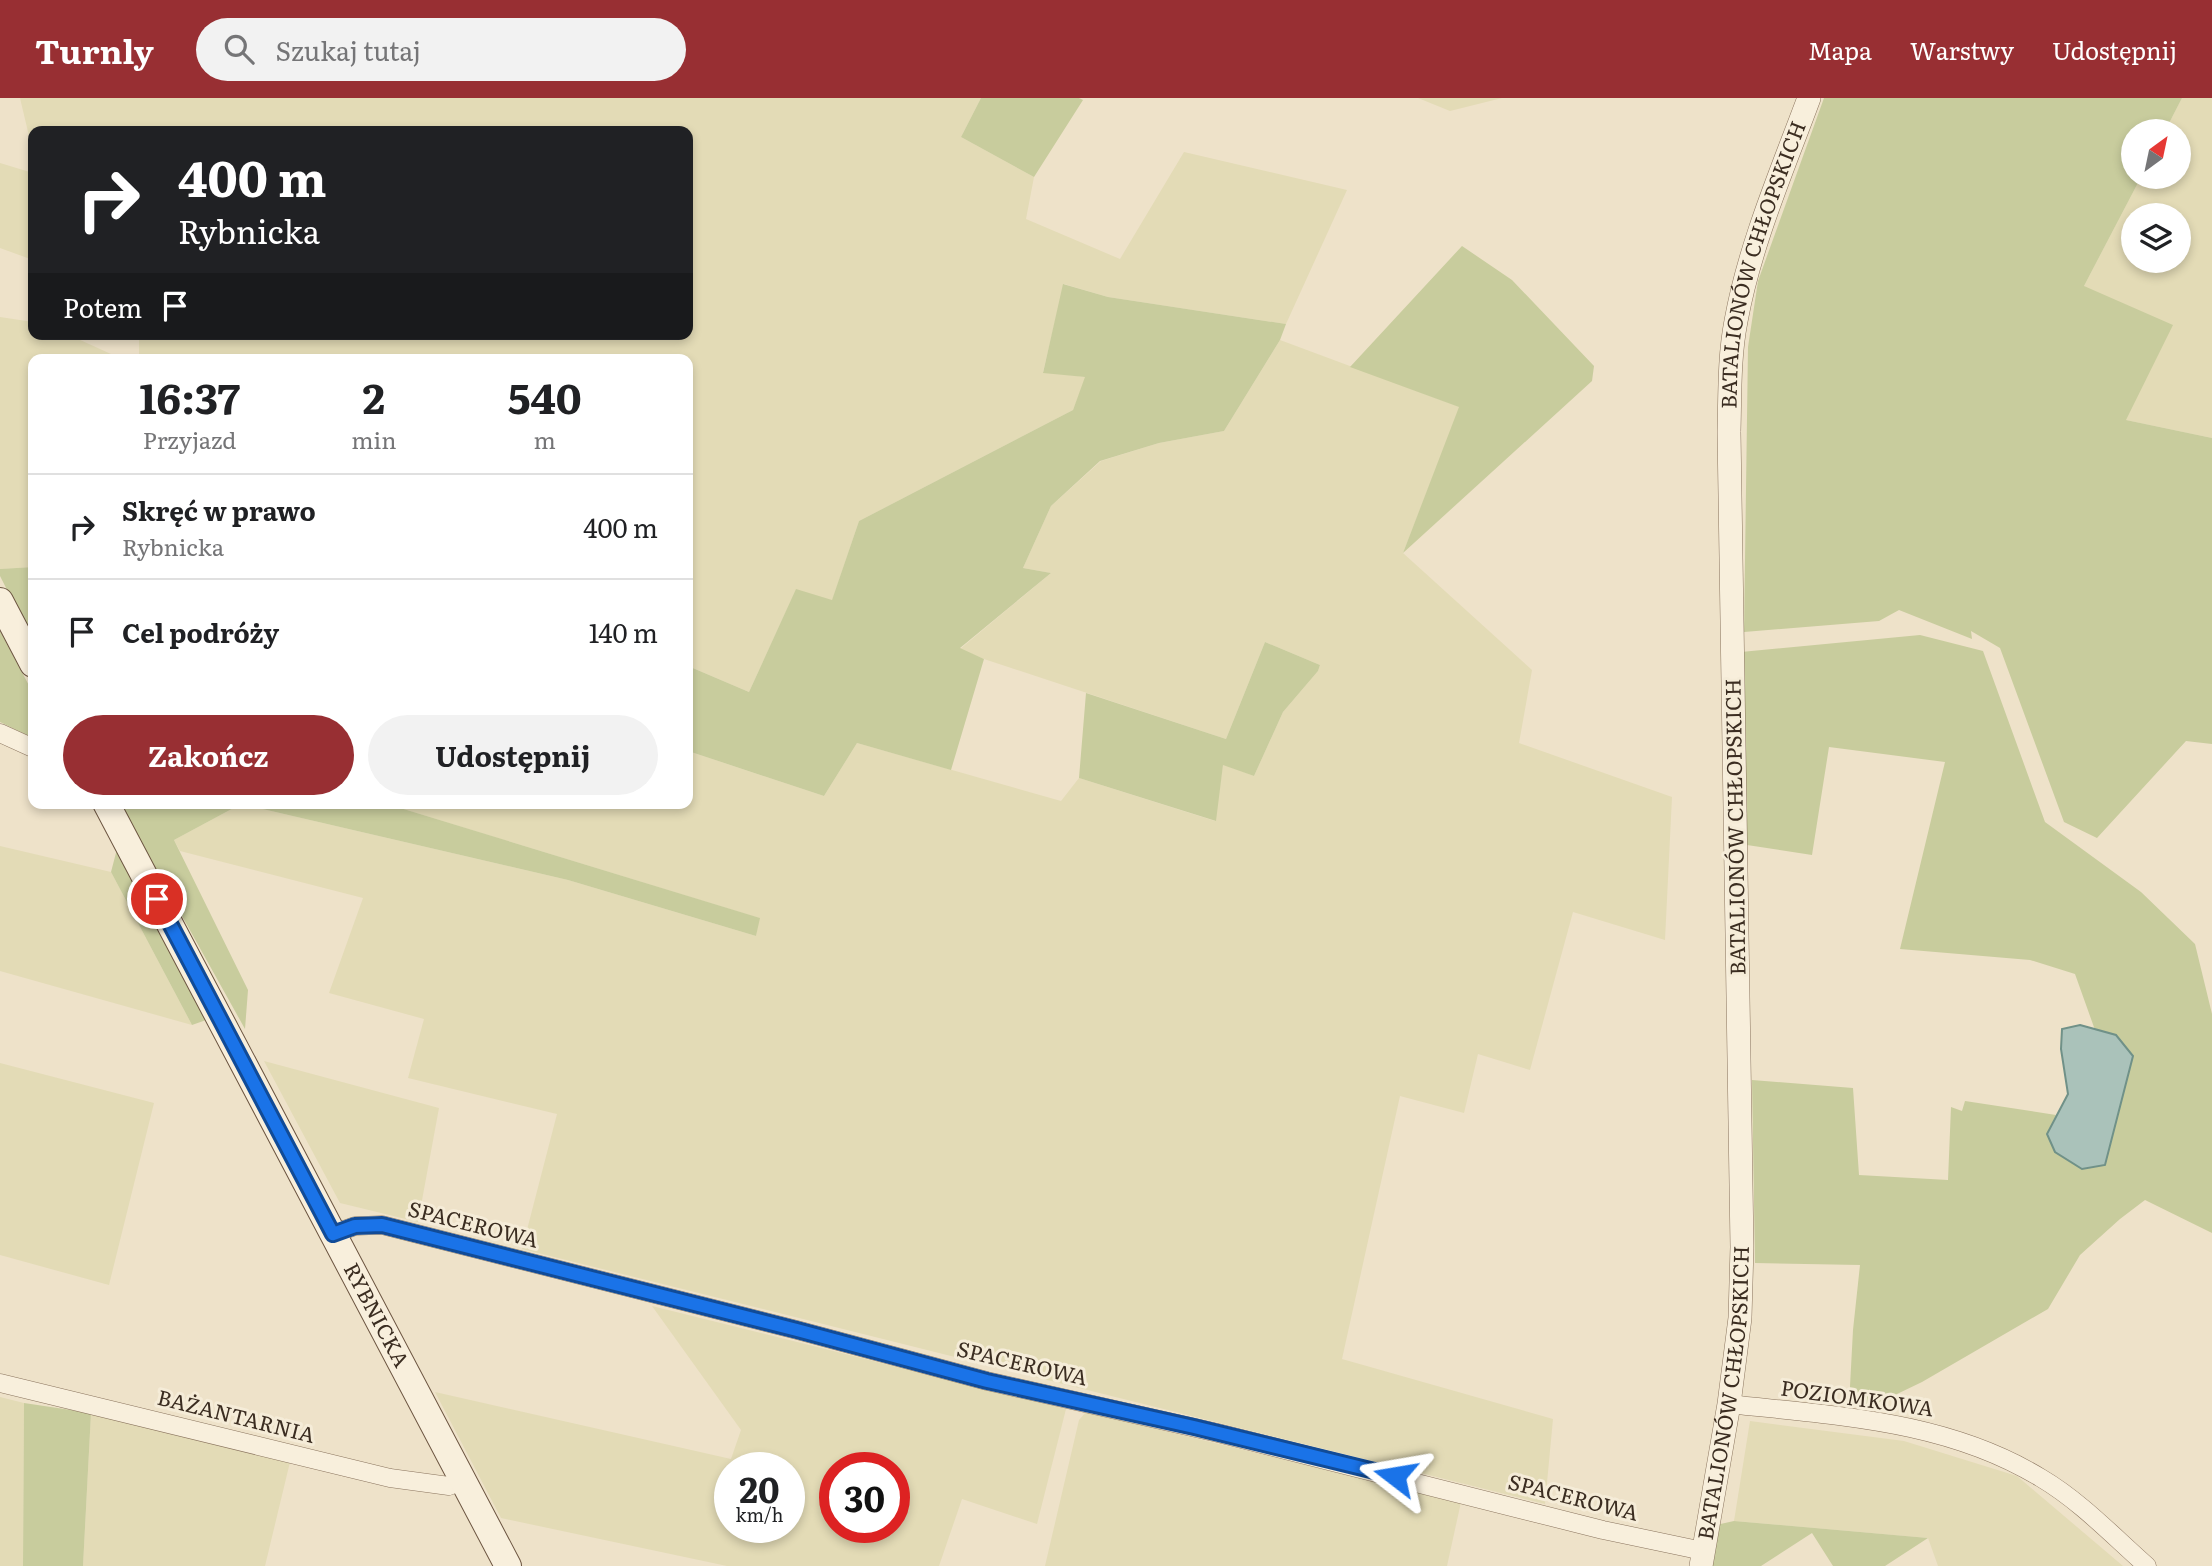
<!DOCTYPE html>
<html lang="pl">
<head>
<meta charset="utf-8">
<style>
  body { margin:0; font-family:Literata,serif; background:#f2f2f2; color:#202124; height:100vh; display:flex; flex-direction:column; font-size:26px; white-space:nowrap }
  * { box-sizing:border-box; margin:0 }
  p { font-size:23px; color:#757577 }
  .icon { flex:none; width:38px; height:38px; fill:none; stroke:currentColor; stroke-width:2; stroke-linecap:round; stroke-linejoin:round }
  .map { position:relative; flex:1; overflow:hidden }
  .drawer { position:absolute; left:28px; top:256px; width:665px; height:455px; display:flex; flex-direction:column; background:#fff; border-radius:14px; box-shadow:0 4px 10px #0003 }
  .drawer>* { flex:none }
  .hud { position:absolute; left:28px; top:28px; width:665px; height:214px; border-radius:14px; box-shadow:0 4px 10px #0003; background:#202124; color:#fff; overflow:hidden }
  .needle { width:46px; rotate:33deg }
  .fabs { position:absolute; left:2121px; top:21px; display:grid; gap:14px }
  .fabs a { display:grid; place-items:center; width:70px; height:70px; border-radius:50%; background:#fff; box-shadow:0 4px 10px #0003; font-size:35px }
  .speed { position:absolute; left:714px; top:1354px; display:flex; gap:14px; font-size:35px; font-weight:700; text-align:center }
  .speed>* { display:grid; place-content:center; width:91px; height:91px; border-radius:50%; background:#fff; box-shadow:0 4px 10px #0003; line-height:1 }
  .speed small { font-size:18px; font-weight:400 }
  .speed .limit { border:10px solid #d22; background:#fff; color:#111 }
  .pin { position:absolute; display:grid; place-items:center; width:60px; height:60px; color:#fff; margin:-30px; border:4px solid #fff; border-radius:50%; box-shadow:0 2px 7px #0007 }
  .me { position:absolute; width:77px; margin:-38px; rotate:284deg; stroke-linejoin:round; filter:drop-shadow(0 0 5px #0008) }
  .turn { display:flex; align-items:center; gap:24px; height:147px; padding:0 35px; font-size:32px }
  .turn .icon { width:91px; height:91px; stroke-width:2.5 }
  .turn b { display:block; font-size:49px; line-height:60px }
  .then { display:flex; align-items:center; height:66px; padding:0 35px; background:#0003; gap:14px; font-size:26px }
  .eta { display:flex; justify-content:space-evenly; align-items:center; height:119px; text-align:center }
  .eta b { font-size:42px; font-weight:700; line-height:49px }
  .primary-button { display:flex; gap:14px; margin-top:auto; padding:14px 35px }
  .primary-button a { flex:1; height:80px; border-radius:42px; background:#982f33; color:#fff; font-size:28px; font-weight:700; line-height:80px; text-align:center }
  .primary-button a+a { background:#f2f2f2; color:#202124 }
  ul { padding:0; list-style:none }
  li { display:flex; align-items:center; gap:21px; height:105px; padding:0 35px; border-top:2px solid #e0e0e0 }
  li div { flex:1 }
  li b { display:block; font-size:26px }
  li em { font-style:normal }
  header { display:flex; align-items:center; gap:42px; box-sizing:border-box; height:98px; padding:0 35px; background:#982f33; color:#fff }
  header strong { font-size:33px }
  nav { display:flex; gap:38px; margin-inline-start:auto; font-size:24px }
  .search { width:490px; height:63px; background:#f2f2f2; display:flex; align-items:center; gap:18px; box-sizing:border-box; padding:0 24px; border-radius:38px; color:#757577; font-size:26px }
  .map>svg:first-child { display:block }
  .farmland { fill:#e3dbb6; fill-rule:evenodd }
  .green { fill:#c8cc9d }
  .water { fill:#aac2ba; stroke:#709188; stroke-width:2 }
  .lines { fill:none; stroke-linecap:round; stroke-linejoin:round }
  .minor-casing { stroke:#8a745e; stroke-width:19 }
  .tertiary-casing { stroke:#8a745e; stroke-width:24 }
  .secondary-casing { stroke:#6c5541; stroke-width:28 }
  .minor { stroke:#f8efdc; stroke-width:18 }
  .tertiary { stroke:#f8efdc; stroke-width:23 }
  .secondary { stroke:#f8efdc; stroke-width:26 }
  .route-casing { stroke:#114b97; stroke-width:18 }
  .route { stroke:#1a73e8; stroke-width:12 }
  .labels { text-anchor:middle; stroke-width:6; stroke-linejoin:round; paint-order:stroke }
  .street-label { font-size:21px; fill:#3b2d21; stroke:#f5ecd8 }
</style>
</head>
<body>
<header>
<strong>Turnly</strong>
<div class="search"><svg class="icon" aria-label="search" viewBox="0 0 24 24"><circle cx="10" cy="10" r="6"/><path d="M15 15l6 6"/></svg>Szukaj tutaj</div>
<nav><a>Mapa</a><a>Warstwy</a><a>Udostępnij</a></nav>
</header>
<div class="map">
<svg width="2212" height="1468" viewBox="0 0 2212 1468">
  <rect width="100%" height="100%" fill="#eee2c9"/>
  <!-- farmland -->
  <path class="farmland" d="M 20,0 L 981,0 L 961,39 L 1034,79 L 1026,121 L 1120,161 L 1184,54 L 1347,92 L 1286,226 L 1108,199 L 1064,186 L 1043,274 L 1086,279 L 1073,312 L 859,423 L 832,503 L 796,492 L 749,594 L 688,568 L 688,261 L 139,261 L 139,236 L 688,236 L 688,33 L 33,33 L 33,55 Z
    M 1418,0 L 1502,0 L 1450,13 Z
    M 2182,0 L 2212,0 L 2212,340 L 2126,322 L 2084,188 L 2141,79 L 2179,79 L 2179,33 L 2165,33 ZM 2133,117 L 2179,117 L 2179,163 L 2133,163 Z
    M 0,65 L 33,75 L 33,162 L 0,150 Z
    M 0,219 L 33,224 L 33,236 L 67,236 L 122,261 L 33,261 L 33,469 L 0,471 Z
    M 1280,242 L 1460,309 L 1403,455 L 1532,572 L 1519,645 L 1672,699 L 1665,842 L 1573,814 L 1530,972 L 1478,956 L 1464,1015 L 1400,998 L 1342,1261 L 1553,1321 L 1545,1406 L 522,1151 L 557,1016 L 408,980 L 424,921 L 329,895 L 363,800 L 180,753 L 174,742 L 241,706 L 568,782 L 756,838 L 759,820 L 384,705 L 688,705 L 688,653 L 824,698 L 857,645 L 1061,703 L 1079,680 L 1215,723 L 1223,666 L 1254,678 L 1283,614 L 1318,573 L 1320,567 L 1265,544 L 1226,641 L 984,561 L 960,551 L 1051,475 L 1023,470 L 1051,408 L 1101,363 L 1159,345 L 1224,333 Z
    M 0,748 L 111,774 L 192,927 L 0,873 Z
    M 264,963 L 439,1010 L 418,1124 L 340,1105 Z
    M 0,965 L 154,1005 L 109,1187 L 0,1157 Z
    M 652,1208 L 1066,1311 L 1037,1426 L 962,1401 L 939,1468 L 727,1468 L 501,1420 L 435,1294 L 731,1361 L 741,1332 ZM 730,1370 L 789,1370 L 789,1430 L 730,1430 ZM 835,1370 L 894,1370 L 894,1430 L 835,1430 Z
    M 0,1299 L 24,1305 L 23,1468 L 0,1468 Z
    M 1086,1314 L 1461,1404 L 1447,1468 L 1045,1468 L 1079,1322 Z
    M 91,1315 L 290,1364 L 265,1468 L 83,1468 Z
    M 1750,1323 L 1904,1343 L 2017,1378 L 2123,1468 L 1938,1468 L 1928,1440 L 1734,1423 Z"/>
  <!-- green -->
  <path class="green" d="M 981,0 L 1079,0 L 1083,2 L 1034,79 L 961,39 Z
    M 1824,0 L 2182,0 L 2165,33 L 2133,33 L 2133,79 L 2141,79 L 2084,188 L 2173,227 L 2126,322 L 2212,340 L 2212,646 L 2186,643 L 2097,740 L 2064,724 L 2000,550 L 1971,533 L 1972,541 L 1899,512 L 1879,523 L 1744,534 L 1748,249 L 1758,183 Z
    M 1462,148 L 1512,182 L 1594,268 L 1592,283 L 1403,455 L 1459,309 L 1350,269 Z
    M 1063,186 L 1108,199 L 1286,226 L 1280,242 L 1224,333 L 1159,345 L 1100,363 L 1051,408 L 1023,470 L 1051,475 L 960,550 L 984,561 L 951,672 L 857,645 L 824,698 L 688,653 L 688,568 L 749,594 L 796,491 L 832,502 L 859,423 L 1073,312 L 1085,279 L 1043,275 Z
    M 33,469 L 33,543 L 0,478 L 0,471 Z
    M 0,533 L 33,595 L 33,640 L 0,624 Z
    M 1920,537 L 1983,553 L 2045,724 L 2141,794 L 2195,846 L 2212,916 L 2212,1135 L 2145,1102 L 2120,1121 L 2080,1157 L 2048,1211 L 1922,1284 L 1870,1309 L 1849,1307 L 1853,1232 L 1860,1167 L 1755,1165 L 1752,982 L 1853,990 L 1859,1077 L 1948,1082 L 1951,1009 L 1962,1013 L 1965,1003 L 2056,1017 L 2047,1036 L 2116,937 L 2095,932 L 2075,876 L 2030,862 L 1900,851 L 1945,664 L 1829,649 L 1812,757 L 1747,747 L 1741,554 Z
    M 1265,544 L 1320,567 L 1318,573 L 1283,614 L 1254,678 L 1223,667 L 1216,723 L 1079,680 L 1086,595 L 1226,641 Z
    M 119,705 L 384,705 L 760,820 L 756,838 L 568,782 L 241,706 L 174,742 L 248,892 L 245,931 Z
    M 117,751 L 209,921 L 192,927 L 111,774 Z
    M 24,1305 L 91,1315 L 83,1468 L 23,1468 Z
    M 1734,1423 L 1928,1440 L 1885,1468 L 1833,1468 L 1812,1435 L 1761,1468 L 1709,1468 L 1716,1427 Z"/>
  <!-- water -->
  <path class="water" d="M 2080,927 L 2116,937 L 2133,958 L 2105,1067 L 2082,1071 L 2055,1054 L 2047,1036 L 2068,996 L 2061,951 L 2062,931 Z"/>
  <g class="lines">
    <!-- minor casing -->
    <g class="minor-casing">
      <path id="minor" d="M 0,635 L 33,650
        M 333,1136 L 355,1128 L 382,1127 L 797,1232 L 987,1283 L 1218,1335 L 1603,1432 L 1703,1453
        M 0,1285 L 390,1380 L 449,1388 L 462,1383
        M 1729,1306 C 1836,1318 1946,1322 2041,1380 C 2080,1403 2113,1438 2147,1468"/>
    </g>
    <!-- tertiary casing -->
    <g class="tertiary-casing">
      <g id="tertiary">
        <path id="s1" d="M 1701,1468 L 1729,1306 L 1740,1220 L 1742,1149 L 1729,334 C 1730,297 1729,259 1736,223 C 1750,146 1782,73 1809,0"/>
      </g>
    </g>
    <!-- secondary casing -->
    <g class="secondary-casing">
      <g id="secondary">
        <path d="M 0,503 L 33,566"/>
        <path id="s2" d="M 106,705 L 508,1468"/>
      </g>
    </g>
    <!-- minor -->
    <use href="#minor" class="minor"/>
    <!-- tertiary -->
    <use href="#tertiary" class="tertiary"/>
    <!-- secondary -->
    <use href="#secondary" class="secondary"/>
  </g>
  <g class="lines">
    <!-- route casing -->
    <g class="route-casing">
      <path id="route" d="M 157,801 L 333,1136 L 355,1128 L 382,1127 L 797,1232 L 987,1283 L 1194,1329 L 1395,1378"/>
    </g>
    <!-- route -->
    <use href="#route" class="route"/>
  </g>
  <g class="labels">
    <!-- street labels -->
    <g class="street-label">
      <text dy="7" stroke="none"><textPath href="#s1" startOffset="1309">BATALIONÓW CHŁOPSKICH</textPath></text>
      <text transform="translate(1736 729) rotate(-91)" y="7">BATALIONÓW CHŁOPSKICH</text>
      <text transform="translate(473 1127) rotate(14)" y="7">SPACEROWA</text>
      <text dy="7" stroke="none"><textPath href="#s2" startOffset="579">RYBNICKA</textPath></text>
      <text transform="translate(1022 1266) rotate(13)" y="7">SPACEROWA</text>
      <text dy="7" stroke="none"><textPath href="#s1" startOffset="175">BATALIONÓW CHŁOPSKICH</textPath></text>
      <text transform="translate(1857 1301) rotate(8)" y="7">POZIOMKOWA</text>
      <text transform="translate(236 1319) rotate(14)" y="7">BAŻANTARNIA</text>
      <text transform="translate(1573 1400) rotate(14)" y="7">SPACEROWA</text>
    </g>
  </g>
</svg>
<div class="fabs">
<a><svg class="needle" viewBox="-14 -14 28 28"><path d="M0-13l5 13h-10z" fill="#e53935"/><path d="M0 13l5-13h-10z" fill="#757577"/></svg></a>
<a><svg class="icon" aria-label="layers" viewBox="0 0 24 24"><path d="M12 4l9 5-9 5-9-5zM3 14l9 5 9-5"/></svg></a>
</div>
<div class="speed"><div>20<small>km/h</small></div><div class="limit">30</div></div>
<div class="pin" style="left:157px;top:801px;background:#d93025"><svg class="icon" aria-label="arrive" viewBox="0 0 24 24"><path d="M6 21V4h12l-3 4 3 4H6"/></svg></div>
<svg class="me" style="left:1395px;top:1378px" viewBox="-20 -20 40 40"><path d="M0-17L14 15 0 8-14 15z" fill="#1a73e8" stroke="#fff" stroke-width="4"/></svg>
<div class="hud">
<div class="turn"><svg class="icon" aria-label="right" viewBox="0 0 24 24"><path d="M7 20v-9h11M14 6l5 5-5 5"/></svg><div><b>400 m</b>Rybnicka</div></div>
<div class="then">Potem<svg class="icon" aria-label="arrive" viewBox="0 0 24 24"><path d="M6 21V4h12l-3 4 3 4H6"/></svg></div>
</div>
<section class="drawer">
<div class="eta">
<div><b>16:37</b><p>Przyjazd</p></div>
<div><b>2</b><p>min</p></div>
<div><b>540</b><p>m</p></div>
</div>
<ul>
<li><svg class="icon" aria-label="right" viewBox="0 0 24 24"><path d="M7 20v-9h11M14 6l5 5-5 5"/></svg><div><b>Skręć w prawo</b><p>Rybnicka</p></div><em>400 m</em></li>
<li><svg class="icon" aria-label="arrive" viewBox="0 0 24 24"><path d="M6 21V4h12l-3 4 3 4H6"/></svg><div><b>Cel podróży</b></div><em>140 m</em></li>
</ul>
<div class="primary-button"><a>Zakończ</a><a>Udostępnij</a></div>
</section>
</div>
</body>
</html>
